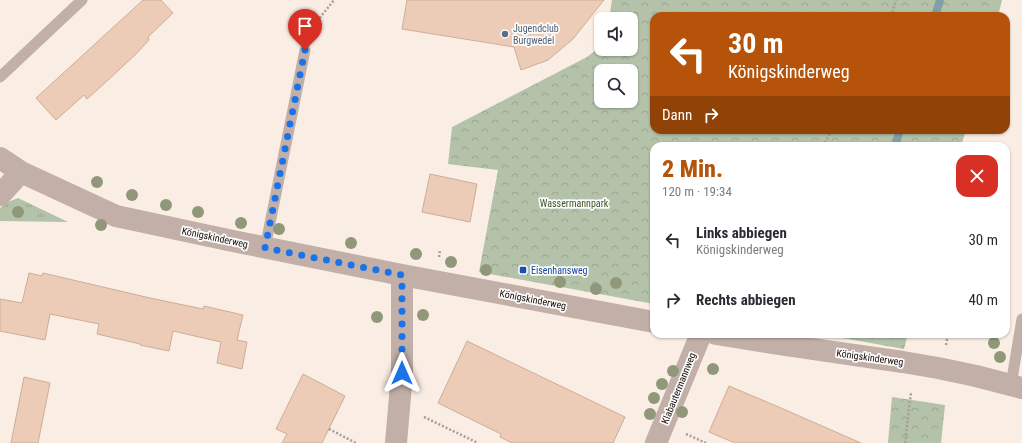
<!DOCTYPE html>
<html lang="de">
<head>
<meta charset="utf-8">
<style>
  body { margin:0; font-family:"Roboto Condensed",sans-serif; background:#f7f7f7; color:#2b2b33; height:100vh; display:flex; flex-direction:column; font-size:15px; white-space:nowrap }
  * { box-sizing:border-box; margin:0 }
  p { font-size:13px; color:#7c7c81 }
  .icon { flex:none; width:22px; height:22px; fill:none; stroke:currentColor; stroke-width:2; stroke-linecap:round; stroke-linejoin:round }
  .map { position:relative; flex:1; overflow:hidden }
  .side { position:absolute; left:650px; top:142px; width:360px; height:196px; display:flex; flex-direction:column; background:#fff; border-radius:12px; box-shadow:0 1px 3px #0004 }
  .side>* { flex:none }
  .banner { position:absolute; left:650px; top:12px; width:360px; height:122px; border-radius:12px; box-shadow:0 1px 3px #0004; background:#b45309; color:#fff; overflow:hidden }
  .tools { position:absolute; left:594px; top:12px; display:grid; gap:8px }
  .tools a { display:grid; place-items:center; width:44px; height:44px; border-radius:8px; background:#fff; box-shadow:0 1px 3px #0004; font-size:20px }
  .pin { position:absolute; display:grid; place-items:center; width:34px; height:34px; color:#fff; margin:-41px -17px; border-radius:50% 50% 50% 0; rotate:-45deg; box-shadow:0 0 4px #0007 }
  .pin .icon { rotate:45deg }
  .me { position:absolute; width:44px; margin:-22px; rotate:0deg; stroke-linejoin:round; filter:drop-shadow(0 0 3px #0008) }
  .turn { display:flex; align-items:center; gap:14px; height:84px; padding:0 12px; font-size:18px }
  .turn .icon { width:52px; height:52px; stroke-width:2.5 }
  .turn b { display:block; font-size:28px; line-height:34px }
  .then { display:flex; align-items:center; height:38px; padding:0 12px; background:#0003; gap:8px; font-size:15px }
  .round { display:grid; place-items:center; flex:none; width:42px; height:42px; border-radius:12px; background:#f7f7f7 }
  .head { display:flex; align-items:center; justify-content:space-between; height:68px; padding:0 12px }
  h1 { font-size:24px; font-weight:800; line-height:30px; color:#b45309 }
  ul { padding:0; list-style:none }
  li { display:flex; align-items:center; gap:12px; height:60px; padding:0 12px }
  li div { flex:1 }
  li b { display:block; font-size:15px }
  li em { font-style:normal }
  .map>svg:first-child { display:block }
  .grass { fill:url(#grass-tufts) }
  .park { fill:url(#park-crowns); fill-rule:evenodd }
  .lines { fill:none; stroke-linecap:round; stroke-linejoin:round }
  .stream { stroke:#829ea6; stroke-width:8 }
  .building { fill:#ecccb6; stroke:#cdad98 }
  .path { stroke:#a99d95; stroke-width:2.5; stroke-dasharray:2 2; stroke-linecap:butt }
  .lane { stroke:#c1afa8; stroke-width:11 }
  .street { stroke:#c1afa8; stroke-width:22 }
  .tree { fill:#909879 }
  .route { stroke:#1a73e8; stroke-width:7; stroke-dasharray:0 12.6 }
  .service-dot { fill:#5c6f8a; stroke:#fdfdfd; stroke-width:1.5 }
  .transit-dot { fill:#1a4fb4; stroke:#fdfdfd; stroke-width:1.5 }
  .labels { text-anchor:middle; stroke-width:3.5; stroke-linejoin:round; paint-order:stroke }
  .service-label { font-size:10px; fill:#4e5e75; stroke:#fdfdfd; text-anchor:start }
  .park-label { font-size:10px; fill:#3a5322; stroke:#fdfdfd }
  .street-label { font-size:10px; fill:#170c06; stroke:#fdfdfd }
  .transit-label { font-size:10px; fill:#164399; stroke:#fdfdfd; text-anchor:start }
</style>
</head>
<body>
<div class="map">
<svg width="1022" height="443" viewBox="0 0 1022 443">
  <defs>
    <pattern id="grass-tufts" width="24" height="20" patternUnits="userSpaceOnUse"><rect width="24" height="20" fill="#b3c2a9"/><path d="M3 7l-1-3M5 7V3M7 7l1-3M15 17l-1-3M17 17v-4M19 17l1-3" fill="none" stroke="#99a690"/></pattern>
    <pattern id="park-crowns" width="20" height="18" patternUnits="userSpaceOnUse"><rect width="20" height="18" fill="#b3c2a9"/><path d="M2 6a3 3 0 1 1 6 0M12 15a3 3 0 1 1 6 0" fill="none" stroke="#99a690"/></pattern>
  </defs>
  <rect width="100%" height="100%" fill="#faede4"/>
  <!-- grass -->
  <path class="grass" d="M 18,198 L 68,222 L 0,221 L 0,208 L 8,202 Z"/>
  <!-- park -->
  <path class="park" d="M 612,0 L 1002,0 L 998,16 L 654,16 L 654,130 L 966,130 L 961,146 L 654,146 L 654,304 L 479,272 L 498,170 L 448,164 L 452,127 L 587,57 L 601,46 L 601,49 L 631,49 L 631,19 L 609,19 ZM 601,71 L 631,71 L 631,101 L 601,101 Z
    M 820,334 L 908,334 L 904,349 Z
    M 892,397 L 945,405 L 941,443 L 888,443 Z"/>
  <g class="lines">
    <!-- stream -->
    <path class="stream" d="M 935,16 L 940,0
      M 895,146 L 900,130"/>
  </g>
  <!-- building -->
  <path class="building" d="M 143,0 L 161,0 L 173,13 L 148,37 L 149,40 L 135,55 L 95,92 L 87,99 L 84,95 L 56,120 L 36,98 Z
    M 407,0 L 604,0 L 573,39 L 548,60 L 521,70 L 514,47 L 402,29 Z
    M 430,174 L 477,184 L 470,222 L 422,212 Z
    M 29,273 L 42,276 L 43,273 L 150,298 L 203,309 L 204,306 L 243,315 L 237,340 L 247,342 L 242,369 L 217,363 L 221,342 L 173,331 L 169,351 L 140,345 L 140,344 L 97,334 L 99,324 L 50,314 L 45,340 L 0,331 L 0,299 L 22,303 Z
    M 467,341 L 625,417 L 613,443 L 512,443 L 500,437 L 501,434 L 438,403 Z
    M 303,374 L 345,396 L 322,443 L 282,443 L 287,434 L 276,429 Z
    M 24,377 L 50,383 L 38,443 L 11,443 Z
    M 729,386 L 781,408 L 861,443 L 735,443 L 709,432 Z"/>
  <g class="lines">
    <!-- path -->
    <path class="path" d="M 891,16 L 896,0
      M 312,32 L 318,20 L 334,0
      M 823,146 L 832,130
      M 439,257 L 440,250
      M 946,345 L 948,334
      M 424,417 L 478,443
      M 329,429 L 356,443
      M 686,434 L 706,443
      M 905,443 L 911,392"/>
    <!-- lane -->
    <path class="lane" d="M 0,77 L 82,0
      M 265,248 L 305,50
      M 1011,385 L 1022,319"/>
    <!-- street -->
    <path class="street" d="M 0,158 L 21,172 L 116,216 L 228,240 L 402,275 L 654,322
      M 0,195 L 21,172
      M 716,334 L 785,345 L 903,362 L 938,368 L 976,376 L 1022,388
      M 396,443 L 402,373 L 402,275
      M 656,443 L 701,334"/>
  </g>
  <!-- trees -->
  <g class="tree">
    <circle cx="97" cy="182" r="6"/>
    <circle cx="132" cy="195" r="6"/>
    <circle cx="166" cy="205" r="6"/>
    <circle cx="18" cy="212" r="6"/>
    <circle cx="198" cy="212" r="6"/>
    <circle cx="241" cy="223" r="6"/>
    <circle cx="101" cy="225" r="6"/>
    <circle cx="279" cy="229" r="6"/>
    <circle cx="351" cy="243" r="6"/>
    <circle cx="416" cy="254" r="6"/>
    <circle cx="451" cy="262" r="6"/>
    <circle cx="486" cy="270" r="6"/>
    <circle cx="560" cy="282" r="6"/>
    <circle cx="616" cy="283" r="6"/>
    <circle cx="596" cy="289" r="6"/>
    <circle cx="423" cy="315" r="6"/>
    <circle cx="377" cy="317" r="6"/>
    <circle cx="994" cy="343" r="6"/>
    <circle cx="1000" cy="357" r="6"/>
    <circle cx="713" cy="369" r="6"/>
    <circle cx="673" cy="371" r="6"/>
    <circle cx="662" cy="384" r="6"/>
    <circle cx="654" cy="398" r="6"/>
    <circle cx="682" cy="412" r="6"/>
    <circle cx="650" cy="414" r="6"/>
  </g>
  <g class="lines">
    <!-- route -->
    <path class="route" d="M 305,50 L 265,248 L 402,275 L 402,373"/>
  </g>
  <!-- markers -->
  <circle class="service-dot" cx="505" cy="34" r="4"/>
  <rect class="transit-dot" x="519" y="266" width="8" height="8" rx="2"/>
  <g class="labels">
    <!-- service labels -->
    <g class="service-label">
      <text x="513" y="32">Jugendclub<tspan x="513" dy="12">Burgwedel</tspan></text>
    </g>
    <!-- park labels -->
    <g class="park-label">
      <text x="574" y="207">Wassermannpark</text>
    </g>
    <!-- street labels -->
    <g class="street-label">
      <text transform="translate(215 237) rotate(12)" y="4">Königskinderweg</text>
      <text transform="translate(533 299) rotate(11)" y="4">Königskinderweg</text>
      <text transform="translate(870 357) rotate(8)" y="4">Königskinderweg</text>
      <text transform="translate(678 388) rotate(-68)" y="4">Klabautermannweg</text>
    </g>
    <!-- transit labels -->
    <g class="transit-label">
      <text x="531" y="274">Eisenhansweg</text>
    </g>
  </g>
</svg>
<div class="tools">
<a><svg class="icon" aria-label="sound" viewBox="0 0 24 24"><path d="M4 9h4l5-4v14l-5-4H4zM17 9q2 3 0 6"/></svg></a>
<a><svg class="icon" aria-label="search" viewBox="0 0 24 24"><circle cx="10" cy="10" r="6"/><path d="M15 15l6 6"/></svg></a>
</div>
<div class="pin" style="left:305px;top:50px;background:#d93025"><svg class="icon" aria-label="arrive" viewBox="0 0 24 24"><path d="M6 21V4h12l-3 4 3 4H6"/></svg></div>
<svg class="me" style="left:402px;top:373px" viewBox="-20 -20 40 40"><path d="M0-17L14 15 0 8-14 15z" fill="#1a73e8" stroke="#fff" stroke-width="4"/></svg>
<div class="banner">
<div class="turn"><svg class="icon" aria-label="left" viewBox="0 0 24 24"><path d="M17 20v-9H6M10 6l-5 5 5 5"/></svg><div><b>30 m</b>Königskinderweg</div></div>
<div class="then">Dann<svg class="icon" aria-label="right" viewBox="0 0 24 24"><path d="M7 20v-9h11M14 6l5 5-5 5"/></svg></div>
</div>
<section class="side">
<div class="head"><div><h1>2 Min.</h1><p>120 m · 19:34</p></div><a class="round" style="background:#d93025;color:#fff"><svg class="icon" aria-label="close" viewBox="0 0 24 24"><path d="M6 6l12 12M18 6L6 18"/></svg></a></div>
<ul>
<li><svg class="icon" aria-label="left" viewBox="0 0 24 24"><path d="M17 20v-9H6M10 6l-5 5 5 5"/></svg><div><b>Links abbiegen</b><p>Königskinderweg</p></div><em>30 m</em></li>
<li><svg class="icon" aria-label="right" viewBox="0 0 24 24"><path d="M7 20v-9h11M14 6l5 5-5 5"/></svg><div><b>Rechts abbiegen</b></div><em>40 m</em></li>
</ul>
</section>
</div>
</body>
</html>
